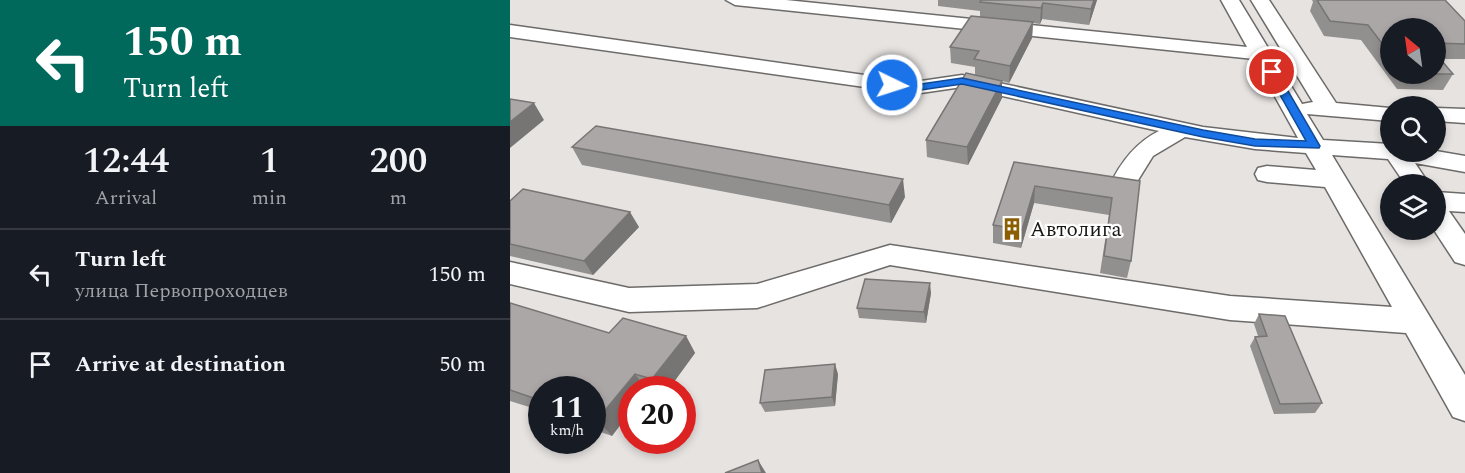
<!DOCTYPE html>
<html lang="en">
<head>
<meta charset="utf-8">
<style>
  body { margin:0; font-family:Spectral,serif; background:#242831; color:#f1f3f6; height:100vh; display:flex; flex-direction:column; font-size:22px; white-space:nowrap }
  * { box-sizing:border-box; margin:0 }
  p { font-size:20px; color:#9ea1a6 }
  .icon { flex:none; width:33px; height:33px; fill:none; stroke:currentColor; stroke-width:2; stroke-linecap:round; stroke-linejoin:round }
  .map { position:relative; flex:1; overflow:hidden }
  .drawer { display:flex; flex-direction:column; background:#171b24; width:510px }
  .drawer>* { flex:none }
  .top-card { background:#00695c; color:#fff; overflow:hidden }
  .needle { width:39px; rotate:331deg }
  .buttons { position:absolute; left:870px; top:18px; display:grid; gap:12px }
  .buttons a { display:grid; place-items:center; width:66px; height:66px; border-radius:50%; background:#171b24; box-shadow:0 3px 9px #0003; font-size:30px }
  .speed { position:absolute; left:18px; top:376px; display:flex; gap:12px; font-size:30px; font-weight:700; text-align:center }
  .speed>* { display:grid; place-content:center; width:78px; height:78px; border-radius:50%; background:#171b24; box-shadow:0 3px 9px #0003; line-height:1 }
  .speed small { font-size:15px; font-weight:400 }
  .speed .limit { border:9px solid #d22; background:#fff; color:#111 }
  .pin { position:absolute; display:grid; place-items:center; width:51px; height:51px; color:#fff; margin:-26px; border:3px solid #fff; border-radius:50%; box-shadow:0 2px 6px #0007 }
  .me { position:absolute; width:66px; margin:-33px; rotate:94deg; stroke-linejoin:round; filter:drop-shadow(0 0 4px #0008) }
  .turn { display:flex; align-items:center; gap:21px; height:126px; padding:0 24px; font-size:27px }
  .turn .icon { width:78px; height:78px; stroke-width:2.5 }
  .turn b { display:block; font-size:42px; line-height:51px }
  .eta { display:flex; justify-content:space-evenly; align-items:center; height:102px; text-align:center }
  .eta b { font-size:36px; font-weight:600; line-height:42px }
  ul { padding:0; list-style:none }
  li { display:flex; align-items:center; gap:18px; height:90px; padding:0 24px; border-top:2px solid #363941 }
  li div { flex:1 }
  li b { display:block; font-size:22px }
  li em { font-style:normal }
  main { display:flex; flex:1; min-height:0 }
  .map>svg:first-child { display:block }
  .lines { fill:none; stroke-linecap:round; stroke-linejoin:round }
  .minor-casing { stroke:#6d6b69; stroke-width:3 }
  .minor { fill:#fff; fill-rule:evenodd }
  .wall { fill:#92908f; fill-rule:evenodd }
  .shaded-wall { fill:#777574 }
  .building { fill:#aaa7a6; stroke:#777574; stroke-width:1.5 }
  .route { fill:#1a73e8; stroke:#114b97; stroke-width:1.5 }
  .labels { text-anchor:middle; stroke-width:4.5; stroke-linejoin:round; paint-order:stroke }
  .poi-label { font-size:21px; fill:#191817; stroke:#fff; text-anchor:start }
</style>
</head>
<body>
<main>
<section class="drawer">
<div class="top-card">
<div class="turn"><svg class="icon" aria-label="left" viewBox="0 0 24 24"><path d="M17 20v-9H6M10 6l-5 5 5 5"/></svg><div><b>150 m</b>Turn left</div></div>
</div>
<div class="eta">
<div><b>12:44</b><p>Arrival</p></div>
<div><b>1</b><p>min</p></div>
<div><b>200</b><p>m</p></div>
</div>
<ul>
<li><svg class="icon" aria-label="left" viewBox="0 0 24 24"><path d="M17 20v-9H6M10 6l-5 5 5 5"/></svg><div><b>Turn left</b><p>улица Первопроходцев</p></div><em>150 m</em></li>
<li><svg class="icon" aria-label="arrive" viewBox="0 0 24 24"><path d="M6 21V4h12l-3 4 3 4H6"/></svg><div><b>Arrive at destination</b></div><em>50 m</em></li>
</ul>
</section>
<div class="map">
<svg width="955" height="473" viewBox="0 0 955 473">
  <rect width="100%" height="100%" fill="#e6e3e1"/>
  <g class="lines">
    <!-- minor casing -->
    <g class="minor-casing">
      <path id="minor" d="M 216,0 L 276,0 L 737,47 L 711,0 L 729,0 L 792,104 L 803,102 L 741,0 L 759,0 L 826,103 L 880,108 L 880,121 L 797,114 L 813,140 L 880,144 L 880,152 L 926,151 L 955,156 L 955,172 L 905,163 L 919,184 L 895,184 L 878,159 L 822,155 L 955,375 L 955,421 L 943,417 L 896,333 L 720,320 L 380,265 L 247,308 L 119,312 L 0,284 L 0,262 L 119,288 L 247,284 L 380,245 L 720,296 L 882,307 L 815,187 L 757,182 L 748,180 L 745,174 L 748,168 L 757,166 L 806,170 L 796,153 L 745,149 L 675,137 L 643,156 L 620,193 L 611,195 L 602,193 L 599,187 C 610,163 625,143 649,131 L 452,87 L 404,94 L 0,37 L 0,25 L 404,82 L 452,75 L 693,127 L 788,138 L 744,59 L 225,5 Z
        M 926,108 L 955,109 L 955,123 L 926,121 Z
        M 926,192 L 955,194 L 955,212 L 939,211 L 955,234 L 955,265 L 945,262 L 924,230 Z"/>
    </g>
    <!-- minor -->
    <use href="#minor" class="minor"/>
  </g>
  <!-- wall -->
  <path class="wall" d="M 428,0 L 587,0 L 579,25 L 532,19 L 530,24 L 523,23 L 522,38 L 499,83 L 492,81 L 492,98 L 458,165 L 417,157 L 416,140 L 465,75 L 465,67 L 441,63 L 440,47 L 470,17 L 470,11 L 428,6 Z
    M 802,0 L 935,0 L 955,44 L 955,59 L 929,59 L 943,74 L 933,90 L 887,89 L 851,40 L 814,36 L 800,11 L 803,2 ZM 880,28 L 926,28 L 926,74 L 880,74 Z
    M 62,147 L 395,197 L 381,223 L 72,165 Z
    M 504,162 L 630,181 L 621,261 L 617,278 L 590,273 L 599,215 L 524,203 L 511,248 L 483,243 L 483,225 Z
    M 0,201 L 129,227 L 83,275 L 0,256 Z
    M 421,293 L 416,323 L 349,318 L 347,308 Z
    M 0,303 L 99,333 L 176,336 L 185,353 L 158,390 L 122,390 L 102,436 L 82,429 L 82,390 L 32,390 L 32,411 L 0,401 Z
    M 749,314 L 812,403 L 805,413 L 764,414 L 740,346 L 745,337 L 748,336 L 744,324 Z
    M 328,374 L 325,406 L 255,412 L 250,403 Z"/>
  <!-- shaded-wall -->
  <path class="shaded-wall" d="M 584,0 L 587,0 L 579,25 L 581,9 Z
    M 533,3 L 532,19 L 530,24 L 531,8 Z
    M 523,22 L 522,38 L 499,83 L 500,66 Z
    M 492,81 L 492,98 L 458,165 L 457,147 Z
    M 24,103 L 34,120 L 0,148 L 0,122 Z
    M 393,179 L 395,197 L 381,223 L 379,205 Z
    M 525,186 L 524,203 L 511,248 L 512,230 Z
    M 120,212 L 129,227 L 83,275 L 74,261 Z
    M 420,283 L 421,293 L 416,323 L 414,312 Z
    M 176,336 L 185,353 L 158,390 L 149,390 L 142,379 Z
    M 325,364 L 328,374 L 325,406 L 322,397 Z
    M 125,374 L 137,390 L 122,390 L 122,410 L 102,436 L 87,420 Z
    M 248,460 L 256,473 L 252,473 Z"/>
  <!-- building -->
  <path class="building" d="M 471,0 L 584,0 L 581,9 L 533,3 L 531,8 L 470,2 Z
    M 807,0 L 935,0 L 955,21 L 955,44 L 926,43 L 926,28 L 880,28 L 880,54 L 858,25 L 820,21 Z
    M 461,16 L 523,22 L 500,66 L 464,59 L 469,51 L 440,47 Z
    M 926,54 L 943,74 L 907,74 L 926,74 Z
    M 456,73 L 492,81 L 457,147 L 416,140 Z
    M 0,99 L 24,103 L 0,122 Z
    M 86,126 L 393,179 L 379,205 L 62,147 Z
    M 504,162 L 630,181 L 621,261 L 594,256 L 602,198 L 525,186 L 512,230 L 483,225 Z
    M 13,189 L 120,212 L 74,261 L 0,244 L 0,201 Z
    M 355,279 L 420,283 L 414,312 L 347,308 Z
    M 0,303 L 99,333 L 113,318 L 176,336 L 142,379 L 125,374 L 87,420 L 82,418 L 82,390 L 32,390 L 32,401 L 0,390 Z
    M 749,314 L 775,316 L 812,403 L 770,404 L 745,337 L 757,336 Z
    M 325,364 L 322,397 L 250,403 L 255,370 Z
    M 248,460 L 252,473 L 215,473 Z"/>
  <!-- route -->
  <path class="route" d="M 762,68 L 767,72 L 810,146 L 809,148 L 745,146 L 693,137 L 452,84 L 404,91 L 376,85 L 382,82 L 404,85 L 452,78 L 693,130 L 745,139 L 796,141 L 757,72 Z"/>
  <!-- icons -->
  <defs>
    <g id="building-bare" transform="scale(1.8)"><path d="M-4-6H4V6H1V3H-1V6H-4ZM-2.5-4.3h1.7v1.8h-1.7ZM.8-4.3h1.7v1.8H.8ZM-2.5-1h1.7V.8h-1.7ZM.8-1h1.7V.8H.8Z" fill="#8b5e02" stroke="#fff" stroke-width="2.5" paint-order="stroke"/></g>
  </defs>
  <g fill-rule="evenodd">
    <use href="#building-bare" x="502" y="229"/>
  </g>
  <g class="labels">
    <!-- poi labels -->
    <g class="poi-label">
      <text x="520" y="236">Автолига</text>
    </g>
  </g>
</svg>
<div class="buttons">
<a><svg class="needle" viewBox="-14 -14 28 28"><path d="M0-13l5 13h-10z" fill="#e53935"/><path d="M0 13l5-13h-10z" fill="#9ea1a6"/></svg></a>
<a><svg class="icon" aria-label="search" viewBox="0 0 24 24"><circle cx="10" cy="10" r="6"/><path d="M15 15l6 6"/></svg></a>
<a><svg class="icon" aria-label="layers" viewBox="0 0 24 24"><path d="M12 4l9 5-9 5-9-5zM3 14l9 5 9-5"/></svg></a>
</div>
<div class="speed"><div>11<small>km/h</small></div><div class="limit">20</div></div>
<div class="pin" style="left:762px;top:72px;background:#d93025"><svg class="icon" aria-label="arrive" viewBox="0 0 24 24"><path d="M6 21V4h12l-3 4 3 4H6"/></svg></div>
<svg class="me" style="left:382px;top:85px" viewBox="-20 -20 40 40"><circle r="17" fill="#1a73e8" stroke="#fff" stroke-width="3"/><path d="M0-11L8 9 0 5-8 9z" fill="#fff"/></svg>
</div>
</main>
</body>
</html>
